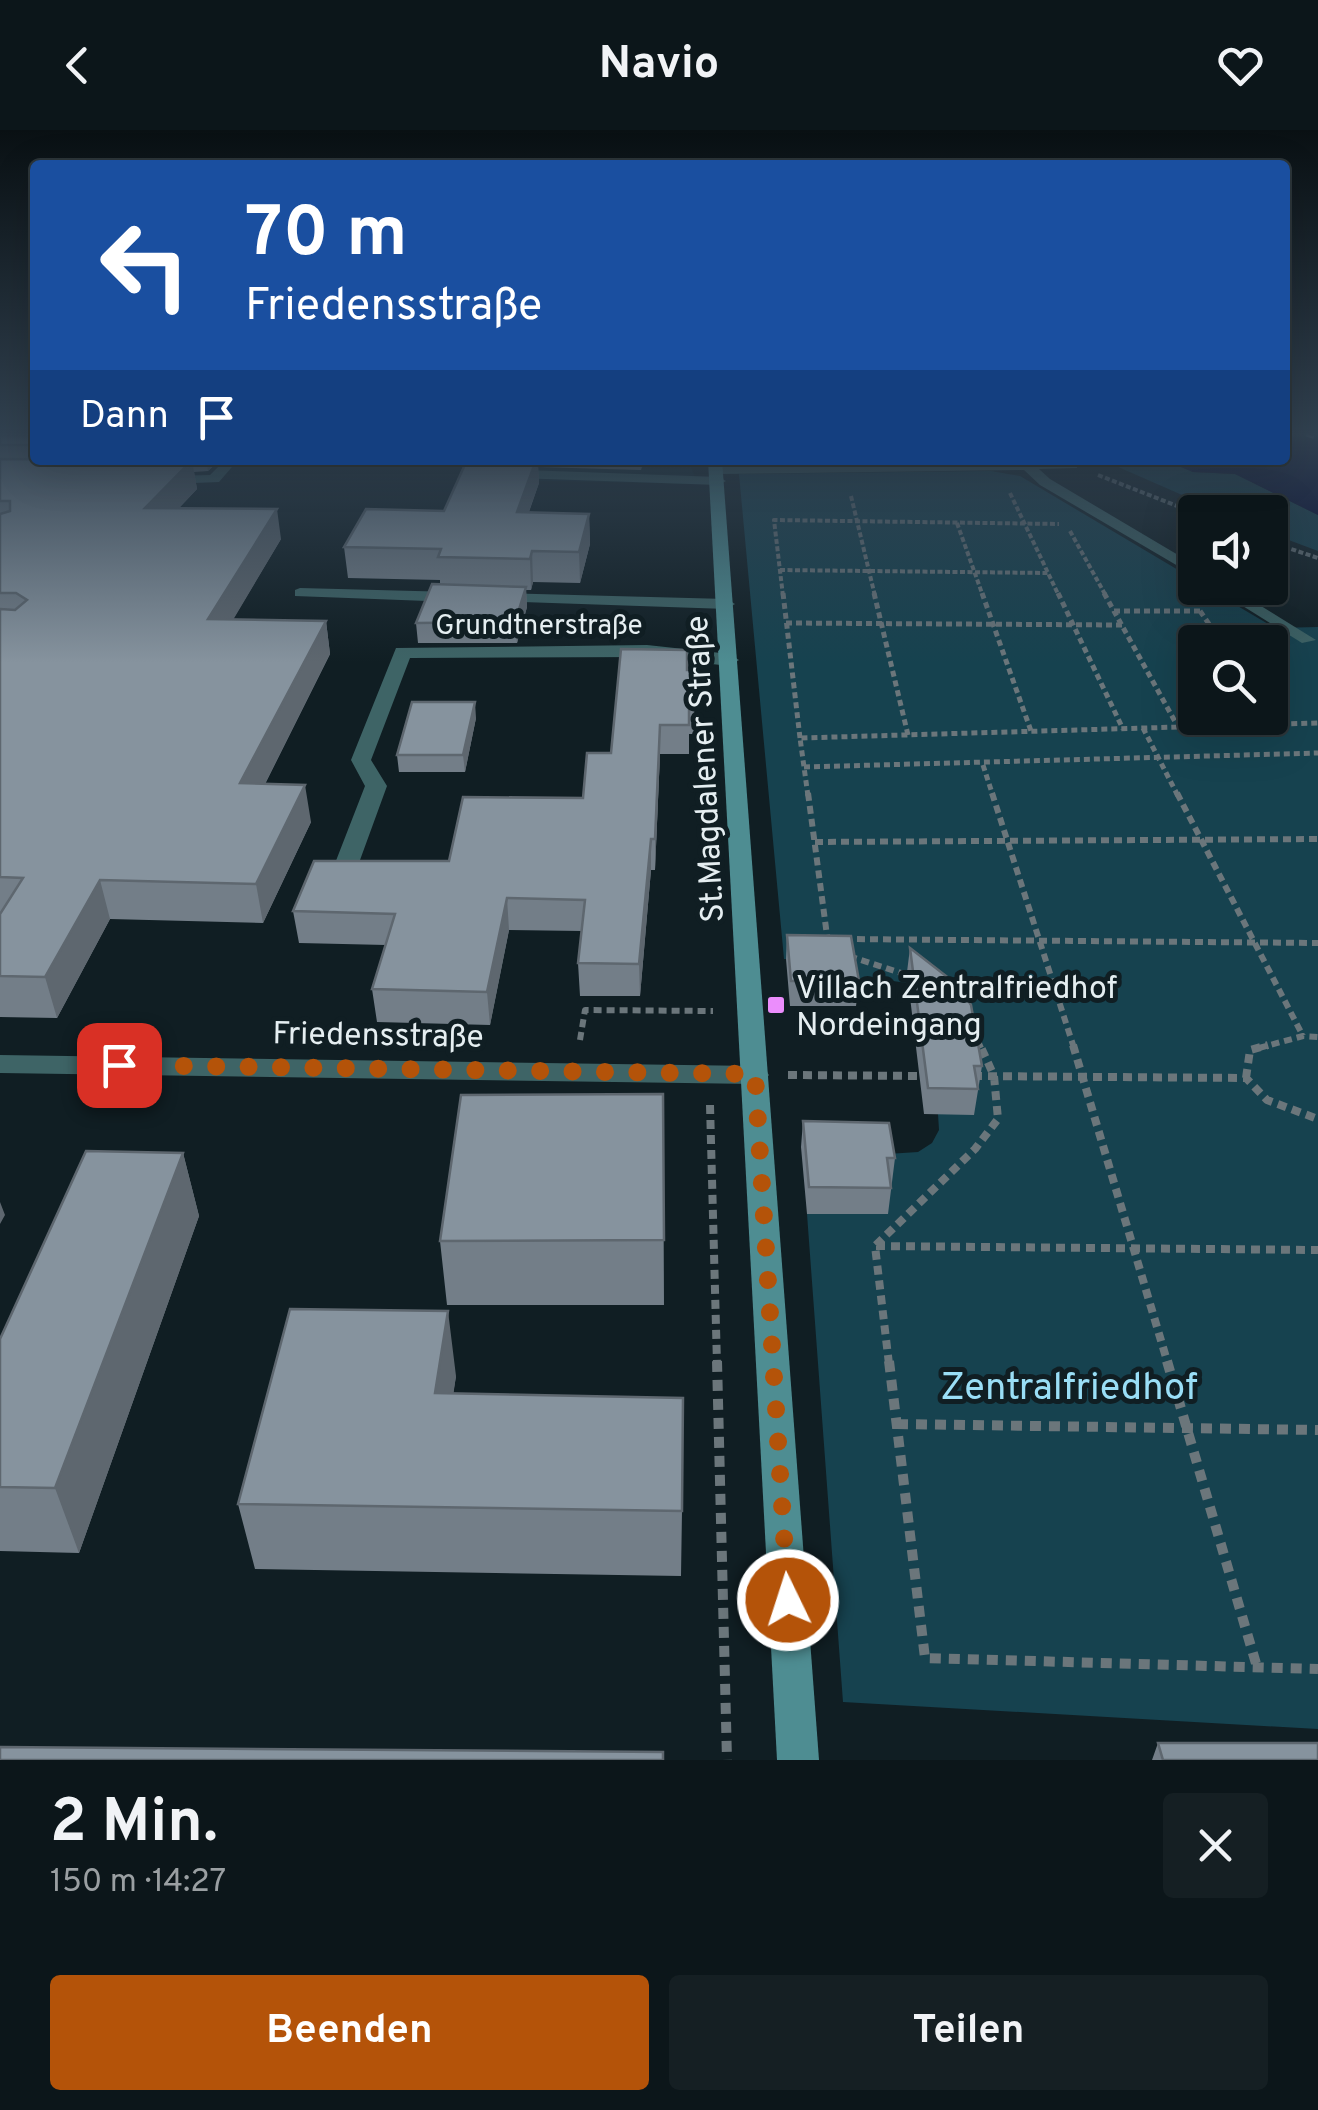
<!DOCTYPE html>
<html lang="de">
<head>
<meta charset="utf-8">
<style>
  body { margin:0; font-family:Overpass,sans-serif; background:#151f23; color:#f1f3f6; height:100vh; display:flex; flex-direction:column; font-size:38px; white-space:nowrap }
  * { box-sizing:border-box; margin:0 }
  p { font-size:32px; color:#9a9fa2 }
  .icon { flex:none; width:55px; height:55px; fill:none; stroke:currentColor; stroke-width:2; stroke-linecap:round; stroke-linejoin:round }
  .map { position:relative; height:1630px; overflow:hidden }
  .side { display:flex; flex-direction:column; background:#0c161a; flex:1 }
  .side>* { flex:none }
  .hud { position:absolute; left:30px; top:30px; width:1260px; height:305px; border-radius:10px; box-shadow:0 10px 40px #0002,0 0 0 2px #2c3539; background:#1a4fa0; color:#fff; overflow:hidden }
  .tools { position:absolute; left:1178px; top:365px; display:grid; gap:20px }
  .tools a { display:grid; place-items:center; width:110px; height:110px; border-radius:10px; background:#0c161a; box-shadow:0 10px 40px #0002,0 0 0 2px #2c3539; font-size:50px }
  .pin { position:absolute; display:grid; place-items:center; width:85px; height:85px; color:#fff; margin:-42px; border-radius:20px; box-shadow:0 5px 15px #0006 }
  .me { position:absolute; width:110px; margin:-55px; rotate:356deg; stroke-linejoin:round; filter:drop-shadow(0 0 8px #0008) }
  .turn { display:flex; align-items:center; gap:35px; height:210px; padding:0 50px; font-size:45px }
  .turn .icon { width:130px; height:130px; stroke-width:2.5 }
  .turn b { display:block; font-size:70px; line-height:85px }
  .then { display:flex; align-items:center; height:95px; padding:0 50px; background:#0003; gap:20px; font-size:38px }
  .round { display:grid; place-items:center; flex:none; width:105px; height:105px; border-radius:10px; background:#151f23 }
  .overview { display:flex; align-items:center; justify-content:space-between; height:170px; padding:0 50px }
  h1 { font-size:60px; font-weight:700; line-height:75px }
  .button { display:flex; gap:20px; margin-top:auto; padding:20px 50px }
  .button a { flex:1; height:115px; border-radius:10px; background:#b45309; color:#fff; font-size:40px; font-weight:700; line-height:115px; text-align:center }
  .button a+a { background:#151f23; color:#f1f3f6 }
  header { display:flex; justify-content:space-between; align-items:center; height:130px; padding:0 50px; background:#0c161a; font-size:45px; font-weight:700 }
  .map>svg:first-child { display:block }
  .built { fill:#11282f }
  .green { fill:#16424f; fill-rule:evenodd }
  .water { fill:#000232 }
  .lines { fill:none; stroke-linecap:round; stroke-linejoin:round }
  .ferry { stroke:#c2d5f7; stroke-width:2.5; stroke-dasharray:8 6; stroke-linecap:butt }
  .path-far4 { stroke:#6b767b; stroke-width:4; stroke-dasharray:5 2.5; stroke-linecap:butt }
  .path-far3 { stroke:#6b767b; stroke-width:5; stroke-dasharray:6 4; stroke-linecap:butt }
  .path-far2 { stroke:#6b767b; stroke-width:6; stroke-dasharray:8 5; stroke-linecap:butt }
  .path-far1 { stroke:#6b767b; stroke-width:8; stroke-dasharray:9 6; stroke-linecap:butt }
  .path { stroke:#6b767b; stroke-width:10; stroke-dasharray:11 8; stroke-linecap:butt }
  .lane { fill:#3e6466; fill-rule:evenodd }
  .street { fill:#3e6466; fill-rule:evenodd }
  .secondary { fill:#4e8d92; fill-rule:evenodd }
  .wall { fill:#737e88 }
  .shaded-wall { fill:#5e676f }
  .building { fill:#86939e; stroke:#5e676f; stroke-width:2.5 }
  .route { stroke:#b45309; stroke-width:18; stroke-dasharray:0 32.4 }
  .poi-dot { fill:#eb8dfc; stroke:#101e23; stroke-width:4 }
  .labels { text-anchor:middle; stroke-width:10; stroke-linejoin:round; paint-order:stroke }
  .far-street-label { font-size:28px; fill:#e5eef1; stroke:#101e23 }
  .street-label { font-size:32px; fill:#e5eef1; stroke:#101e23 }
  .poi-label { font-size:32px; fill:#e5eef1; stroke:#101e23; text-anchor:start }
  .near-park-label { font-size:38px; fill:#9adef6; stroke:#101e23 }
</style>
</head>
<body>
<header><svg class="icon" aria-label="back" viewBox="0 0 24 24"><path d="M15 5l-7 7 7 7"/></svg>Navio<svg class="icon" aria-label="heart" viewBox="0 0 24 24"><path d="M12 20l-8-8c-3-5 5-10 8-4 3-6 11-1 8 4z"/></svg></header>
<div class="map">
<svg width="1318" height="1630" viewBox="0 0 1318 1630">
  <rect width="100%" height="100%" fill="#101e23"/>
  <!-- built -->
  <path class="built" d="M 514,330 L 689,330 L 697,354 L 504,350 Z"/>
  <!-- green -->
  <path class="green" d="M 1129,330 L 1164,330 L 1193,342 L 1235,344 L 1318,385 L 1318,421 L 1270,403 L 1270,382 L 1221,382 L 1116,336 Z
    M 991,341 L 1020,346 L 1195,450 L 1195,458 L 1207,458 L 1275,498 L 1318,497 L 1318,1599 L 843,1572 L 807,1084 L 887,1024 L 918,1022 L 932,1013 L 939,1000 L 938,984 L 914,854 L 872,848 L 872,852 L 852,852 L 849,830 L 784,829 L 739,344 ZM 1195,512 L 1270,512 L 1270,588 L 1195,588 Z"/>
  <!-- water -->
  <path class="water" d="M 1285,305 L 1318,305 L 1318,385 L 1235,344 L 1193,342 L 1164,330 L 1285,330 Z"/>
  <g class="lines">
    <!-- ferry -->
    <path class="ferry" d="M 1306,305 L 1318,309"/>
    <!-- path-far4 -->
    <path class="path-far4" d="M 1098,345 L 1195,383
      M 1010,363 L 1059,466
      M 851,366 L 875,466
      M 957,393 L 983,466
      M 1070,401 L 1106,466
      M 1270,412 L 1318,428
      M 780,440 L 1048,443
      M 783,466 L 774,390 L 1059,394"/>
    <!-- path-far3 -->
    <path class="path-far3" d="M 783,463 L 800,608
      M 874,463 L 908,605
      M 982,463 L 1031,601
      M 1058,463 L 1123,599
      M 1104,463 L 1178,597
      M 1114,481 L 1203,481
      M 1200,481 L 1220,510 L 1247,509
      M 786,493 L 1122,495
      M 1143,598 L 1178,666
      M 983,635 L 993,666
      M 804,637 L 1318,623
      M 808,666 L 800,608 L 1318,593"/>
    <!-- path-far2 -->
    <path class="path-far2" d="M 808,663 L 828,813
      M 992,663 L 1074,918
      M 1177,663 L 1303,906
      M 815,712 L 1318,709
      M 844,809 L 1318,813
      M 849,826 L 913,847
      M 973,900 L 981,918
      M 580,910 L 585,880 L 713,881
      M 1259,918 L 1303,906 L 1318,907"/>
    <!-- path-far1 -->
    <path class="path-far1" d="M 1073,915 L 1168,1234
      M 788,945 L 925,946
      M 973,946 L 1246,948 L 1267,970 L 1318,989
      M 1246,948 L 1250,920 L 1268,915
      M 710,975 L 717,1234
      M 876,1116 L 1318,1120
      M 889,1234 L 875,1116 L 975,1019 L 998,989 L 994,946 L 980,915"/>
    <!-- path -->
    <path class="path" d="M 717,1231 L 727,1630
      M 889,1231 L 925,1528 L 1318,1539
      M 1167,1231 L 1257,1537
      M 897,1294 L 1318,1300"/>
    <!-- lane -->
    <path class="lane" d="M 225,330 L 238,330 L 219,352 L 169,354 L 162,350 L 169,346 L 210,345 Z
      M 518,330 L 530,330 L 525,340 L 719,347 L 726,351 L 719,355 L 517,348 L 510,344 Z
      M 1072,331 L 1077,332 L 1077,338 L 1039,339 L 1050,349 L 1195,435 L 1195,446 L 1040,355 L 1024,340 L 719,344 L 712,340 L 719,336 Z
      M 300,458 L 454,462 L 462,467 L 454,472 L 295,466 L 295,460 Z
      M 1214,458 L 1232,458 L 1316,510 L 1302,513 Z
      M 496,463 L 727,469 L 735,474 L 727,479 L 490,471 L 490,465 Z"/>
    <!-- street -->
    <path class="street" d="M 647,515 L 730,524 L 739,530 L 730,536 L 647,527 L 410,528 L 371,630 L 387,656 L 356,741 L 352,746 L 336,746 L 332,741 L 365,656 L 351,630 L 396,518 Z
      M 0,925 L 755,936 L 765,939 L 769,945 L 765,951 L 755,954 L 0,943 Z"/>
    <!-- secondary -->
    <path class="secondary" d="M 708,330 L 722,330 L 819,1630 L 777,1630 Z"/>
  </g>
  <!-- wall -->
  <path class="wall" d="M 0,305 L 35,305 L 35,330 L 220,330 L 208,341 L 194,342 L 197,359 L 179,378 L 281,409 L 233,489 L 326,491 L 330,524 L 265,654 L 311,692 L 263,793 L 110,789 L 57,888 L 0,887 Z
    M 385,330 L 644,330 L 641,340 L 538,337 L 539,353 L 529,382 L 589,384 L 590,414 L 580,453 L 533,452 L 531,460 L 526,460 L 527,477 L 517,513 L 418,513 L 416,493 L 440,454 L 440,450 L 348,448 L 344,417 L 444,381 L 465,334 Z
    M 687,540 L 695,540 L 694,604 L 689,604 L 689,624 L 660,624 L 655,740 L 651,740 L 640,866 L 580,866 L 578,833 L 582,801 L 509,800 L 490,895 L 377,892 L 372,859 L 386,815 L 299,813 L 293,781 L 449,731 L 583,668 L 611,623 Z
    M 476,588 L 465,642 L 399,642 L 397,625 Z
    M 787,805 L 859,851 L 856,876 L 790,876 L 786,829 Z
    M 910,818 L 982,936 L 974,985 L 924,984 L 907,842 Z
    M 663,964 L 664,1175 L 447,1175 L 440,1111 Z
    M 803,991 L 895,1028 L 888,1084 L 807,1084 L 801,1017 Z
    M 183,1023 L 199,1086 L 79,1423 L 0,1421 L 0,1209 Z
    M 456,1246 L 453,1264 L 682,1381 L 681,1446 L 255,1439 L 238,1374 Z
    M 1158,1613 L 1163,1630 L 1152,1630 Z"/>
  <!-- shaded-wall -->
  <path class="shaded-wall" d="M 192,330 L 197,359 L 151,408 L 145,378 Z
    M 206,330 L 220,330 L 208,341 Z
    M 536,330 L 538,330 L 539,353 L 518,412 L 517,382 Z
    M 277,379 L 281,409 L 214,522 L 208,489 Z
    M 589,384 L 590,414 L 580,453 L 579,422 Z
    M 532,421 L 533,452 L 531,460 L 530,429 Z
    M 526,457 L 527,477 L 517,513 L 515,492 Z
    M 326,491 L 330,524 L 247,690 L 240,653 Z
    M 475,572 L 476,588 L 465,642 L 463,625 Z
    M 660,595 L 660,624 L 655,740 L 655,709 Z
    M 305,655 L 311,692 L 263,793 L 256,754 Z
    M 651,709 L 651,740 L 640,866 L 639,834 Z
    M 100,750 L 110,789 L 57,888 L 45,847 Z
    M 507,768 L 509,800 L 490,895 L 487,862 Z
    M 183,1023 L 199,1086 L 79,1423 L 55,1358 Z
    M 0,1072 L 5,1085 L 0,1094 Z
    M 448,1181 L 456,1246 L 444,1328 L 435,1263 Z"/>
  <!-- building -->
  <path class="building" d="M 0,305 L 35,305 L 35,315 L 0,315 Z
    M 0,329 L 192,330 L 145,378 L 277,379 L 208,489 L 326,491 L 240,653 L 305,655 L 256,754 L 100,750 L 45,847 L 0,846 L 0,784 L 23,748 L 0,747 L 0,479 L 15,480 L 27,470 L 16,463 L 0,463 L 0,384 L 10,381 L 10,371 L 0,371 Z
    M 467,330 L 536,330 L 517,382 L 589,384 L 579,422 L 532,421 L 530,429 L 438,427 L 441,419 L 344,417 L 366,379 L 444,381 Z
    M 432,454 L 526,457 L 515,492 L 416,493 Z
    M 621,519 L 687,520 L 687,540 L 695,540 L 694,575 L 689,575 L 689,595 L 660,595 L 655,709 L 651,709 L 639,834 L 578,833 L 585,770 L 507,768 L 487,862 L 372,859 L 395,784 L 293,781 L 314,731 L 449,731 L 463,667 L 583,668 L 587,623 L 611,623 Z
    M 412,572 L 475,572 L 463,625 L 397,625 Z
    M 787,805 L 851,806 L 859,851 L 791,851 Z
    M 910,818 L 959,856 L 971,875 L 982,936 L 974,936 L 978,959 L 928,958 Z
    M 663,964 L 664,1110 L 440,1111 L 461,965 Z
    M 803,991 L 889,993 L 895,1028 L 887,1028 L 891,1058 L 809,1057 Z
    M 86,1021 L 183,1023 L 55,1358 L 0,1357 L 0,1209 Z
    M 290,1179 L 448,1181 L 435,1263 L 683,1268 L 682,1381 L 238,1374 Z
    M 1158,1613 L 1318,1613 L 1318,1630 L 1163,1630 Z
    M 0,1617 L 663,1622 L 663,1630 L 0,1630 Z"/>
  <!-- sky -->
  <linearGradient id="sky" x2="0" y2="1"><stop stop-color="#091013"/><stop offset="0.57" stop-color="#314150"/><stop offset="1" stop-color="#314150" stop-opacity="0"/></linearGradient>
  <rect width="1318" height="533" fill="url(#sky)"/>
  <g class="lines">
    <!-- route -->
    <path class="route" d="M 119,935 L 755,944 L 788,1470"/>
  </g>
  <!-- markers -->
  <rect class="poi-dot" x="766" y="865" width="20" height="20" rx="5"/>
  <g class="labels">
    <!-- far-street labels -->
    <g class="far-street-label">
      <text x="539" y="504">Grundtnerstraße</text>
    </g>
    <!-- street labels -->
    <g class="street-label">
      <text transform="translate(704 639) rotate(-93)" y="11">St.Magdalener Straße</text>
      <text transform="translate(378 904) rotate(1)" y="11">Friedensstraße</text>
    </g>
    <!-- poi labels -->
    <g class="poi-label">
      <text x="796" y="868">Villach Zentralfriedhof<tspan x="796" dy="37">Nordeingang</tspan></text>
    </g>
    <!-- near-park labels -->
    <g class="near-park-label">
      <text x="1069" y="1269">Zentralfriedhof</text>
    </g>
  </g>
</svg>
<div class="tools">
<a><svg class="icon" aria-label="sound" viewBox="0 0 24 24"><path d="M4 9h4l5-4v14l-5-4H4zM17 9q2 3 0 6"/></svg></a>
<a><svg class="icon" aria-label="search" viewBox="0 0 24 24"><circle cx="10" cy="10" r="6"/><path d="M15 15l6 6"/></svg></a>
</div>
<div class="pin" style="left:119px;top:935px;background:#d93025"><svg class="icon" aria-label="arrive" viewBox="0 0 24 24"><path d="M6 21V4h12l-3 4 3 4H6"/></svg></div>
<svg class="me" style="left:788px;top:1470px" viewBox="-20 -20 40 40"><circle r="17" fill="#b45309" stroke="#fff" stroke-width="3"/><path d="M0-11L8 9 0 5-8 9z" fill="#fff"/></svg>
<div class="hud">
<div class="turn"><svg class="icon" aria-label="left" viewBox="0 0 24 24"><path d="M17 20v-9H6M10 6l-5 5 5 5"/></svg><div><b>70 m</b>Friedensstraße</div></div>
<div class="then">Dann<svg class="icon" aria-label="arrive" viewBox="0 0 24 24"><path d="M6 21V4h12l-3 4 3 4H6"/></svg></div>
</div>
</div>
<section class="side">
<div class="overview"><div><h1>2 Min.</h1><p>150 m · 14:27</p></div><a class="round"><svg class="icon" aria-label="close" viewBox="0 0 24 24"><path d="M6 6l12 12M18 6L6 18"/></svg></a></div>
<div class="button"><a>Beenden</a><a>Teilen</a></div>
</section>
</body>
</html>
